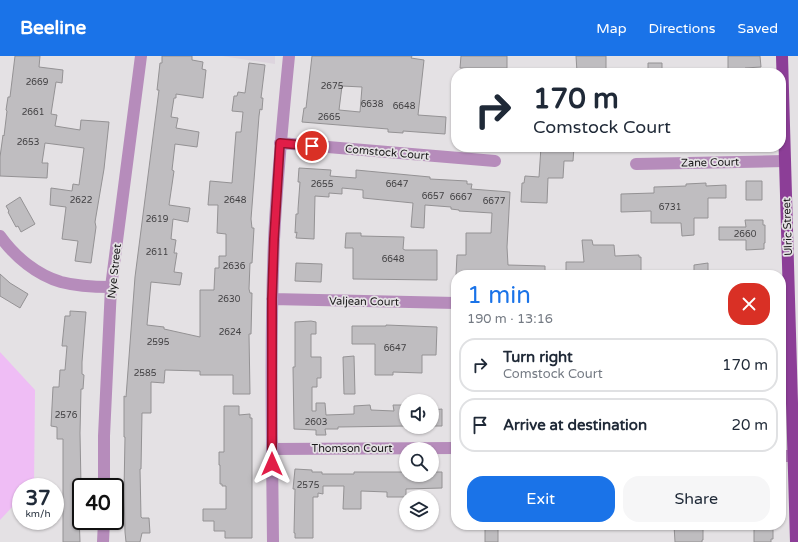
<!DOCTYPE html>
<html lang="en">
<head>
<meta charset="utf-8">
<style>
  body { margin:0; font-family:"Varela Round",sans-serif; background:#f6f6f7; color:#1f2937; height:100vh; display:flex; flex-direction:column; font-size:15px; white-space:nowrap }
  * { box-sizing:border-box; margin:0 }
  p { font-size:13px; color:#747a83 }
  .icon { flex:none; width:22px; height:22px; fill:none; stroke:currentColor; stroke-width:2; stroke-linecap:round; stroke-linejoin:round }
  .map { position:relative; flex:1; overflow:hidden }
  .side { position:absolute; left:451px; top:214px; width:335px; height:260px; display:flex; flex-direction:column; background:#fff; border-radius:16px; box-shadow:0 1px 3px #0004 }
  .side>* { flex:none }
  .guide { position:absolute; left:451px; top:12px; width:335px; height:84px; border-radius:16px; box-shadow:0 1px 3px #0004; background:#fff; color:#1f2937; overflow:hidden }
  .controls { position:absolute; left:399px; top:338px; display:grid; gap:8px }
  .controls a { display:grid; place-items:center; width:40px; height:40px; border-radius:50%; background:#fff; box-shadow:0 1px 3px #0004; font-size:20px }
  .speed { position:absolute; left:12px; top:422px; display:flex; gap:8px; font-size:20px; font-weight:700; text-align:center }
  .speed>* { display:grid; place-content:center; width:52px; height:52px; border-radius:50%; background:#fff; box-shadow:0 1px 3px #0004; line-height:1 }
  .speed small { font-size:10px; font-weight:400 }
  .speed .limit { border:2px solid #111; border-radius:6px; background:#fff; color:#111 }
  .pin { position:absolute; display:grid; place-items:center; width:34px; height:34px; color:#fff; margin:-17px; border:2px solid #fff; border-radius:50%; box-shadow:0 1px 4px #0007 }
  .me { position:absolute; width:44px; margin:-22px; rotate:0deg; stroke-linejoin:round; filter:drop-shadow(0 0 3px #0008) }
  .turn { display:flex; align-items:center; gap:14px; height:84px; padding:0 16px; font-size:18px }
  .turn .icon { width:52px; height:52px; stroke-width:2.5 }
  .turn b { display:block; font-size:28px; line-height:34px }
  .round { display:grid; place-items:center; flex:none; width:42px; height:42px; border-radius:16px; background:#f6f6f7 }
  .overview { display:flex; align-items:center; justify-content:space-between; height:68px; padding:0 16px }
  h1 { font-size:24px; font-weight:600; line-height:30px; color:#1a73e8 }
  .primary-button { display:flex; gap:8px; margin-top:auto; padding:8px 16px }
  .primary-button a { flex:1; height:46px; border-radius:16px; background:#1a73e8; color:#fff; font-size:16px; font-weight:600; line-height:46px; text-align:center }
  .primary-button a+a { background:#f6f6f7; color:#1f2937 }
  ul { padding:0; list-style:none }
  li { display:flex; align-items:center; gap:12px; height:54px; margin:0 8px 6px; padding:0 8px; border:2px solid #e0e1e3; border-radius:16px }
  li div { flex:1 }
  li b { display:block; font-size:15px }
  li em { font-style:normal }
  header { display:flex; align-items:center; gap:24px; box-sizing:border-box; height:56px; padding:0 20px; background:#1a73e8; color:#fff }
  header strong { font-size:19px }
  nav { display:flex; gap:22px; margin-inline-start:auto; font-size:14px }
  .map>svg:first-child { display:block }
  .built { fill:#ddd5de }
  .green { fill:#efbdf5 }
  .building { fill:#bfbdc0; stroke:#949294; fill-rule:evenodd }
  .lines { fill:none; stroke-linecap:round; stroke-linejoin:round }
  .minor { stroke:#b68cbb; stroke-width:12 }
  .major { stroke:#8c3e97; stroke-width:12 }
  .route-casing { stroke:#92132f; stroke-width:10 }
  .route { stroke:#e11d48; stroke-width:7 }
  .labels { text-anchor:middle; stroke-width:3.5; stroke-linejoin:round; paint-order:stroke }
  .number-label { font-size:9px; fill:#424143 }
  .street-label { font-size:11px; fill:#191819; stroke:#e4e1e4 }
</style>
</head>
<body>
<header>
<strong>Beeline</strong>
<nav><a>Map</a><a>Directions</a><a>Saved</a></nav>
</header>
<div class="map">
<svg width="798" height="486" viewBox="0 0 798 486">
  <rect width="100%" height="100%" fill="#e4e1e4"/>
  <!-- built -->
  <path class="built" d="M 222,0 L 275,0 L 275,8 Z"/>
  <!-- green -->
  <path class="green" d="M 0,296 L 35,334 L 34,431 L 21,431 L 21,445 L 13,450 L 0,464 Z"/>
  <!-- building -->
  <path class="building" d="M 15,0 L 40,0 L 39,11 L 63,14 L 62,27 L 56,26 L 51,58 L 57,59 L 55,70 L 80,74 L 81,64 L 109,66 L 104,113 L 95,166 L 96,171 L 91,207 L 75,205 L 78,185 L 62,183 L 66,151 L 50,149 L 51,132 L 72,135 L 73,128 L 79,129 L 84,92 L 45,87 L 42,107 L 48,107 L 47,122 L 0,120 L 0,101 L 3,79 L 4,80 L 7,55 L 6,54 L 8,41 L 10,41 Z
    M 162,0 L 192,0 L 192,4 L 203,6 L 202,13 L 206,14 L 203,42 L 176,38 L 176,42 L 174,42 L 171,61 L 178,62 L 176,72 L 199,76 L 197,91 L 175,88 L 172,114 L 174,115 L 169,149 L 190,152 L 188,166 L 173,163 L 171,183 L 176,184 L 174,197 L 177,197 L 174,216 L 182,217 L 180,229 L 151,226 L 147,269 L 164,271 L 164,273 L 200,281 L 200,234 L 214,234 L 215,212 L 219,212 L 219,200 L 226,200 L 226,178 L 217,177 L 218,149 L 208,149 L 210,125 L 232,127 L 236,76 L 241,76 L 243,56 L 232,55 L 234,40 L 237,40 L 238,36 L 245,37 L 249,7 L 265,9 L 261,42 L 263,42 L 262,54 L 260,53 L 259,60 L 251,163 L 252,172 L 254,172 L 252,207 L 250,207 L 249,233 L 250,237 L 252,237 L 251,278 L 249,278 L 250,338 L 233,338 L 233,319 L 200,319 L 200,315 L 165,314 L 164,327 L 151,326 L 151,357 L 142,357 L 141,413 L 140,413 L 141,461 L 142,462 L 149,462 L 150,477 L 142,477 L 140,486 L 126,486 L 125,476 L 124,435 L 125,381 L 124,381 L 124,340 L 126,341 L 135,221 L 159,34 L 157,34 L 160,7 L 162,7 Z
    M 312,0 L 412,0 L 411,2 L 424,4 L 418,59 L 446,61 L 445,78 L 403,75 L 403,77 L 388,76 L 388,73 L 302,66 L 304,52 L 306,52 ZM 342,30 L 362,31 L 360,56 L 339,54 Z
    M 461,0 L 507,0 L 507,12 L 460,12 Z
    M 576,0 L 606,0 L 606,15 L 603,15 L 603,17 L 577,16 Z
    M 728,0 L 760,0 L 761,11 L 745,12 L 745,17 L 731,17 L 731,14 L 728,14 Z
    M 648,7 L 662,7 L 662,17 L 648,17 Z
    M 541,91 L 574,91 L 573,105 L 564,105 L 563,122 L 548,122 L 547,147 L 521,146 L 522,127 L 524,127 L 525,120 L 539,121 Z
    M 299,112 L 331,114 L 330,120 L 356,122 L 356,114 L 430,121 L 430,123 L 467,125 L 467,128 L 472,128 L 471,133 L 510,136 L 507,191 L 508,209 L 545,210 L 545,219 L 456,219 L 457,199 L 466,199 L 466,177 L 491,177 L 492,157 L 459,155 L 459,154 L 451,153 L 451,151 L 425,149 L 424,172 L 411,171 L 413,147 L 363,142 L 363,134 L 342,132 L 342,138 L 329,137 L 329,141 L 315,140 L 314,183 L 296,182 L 297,176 L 295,177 L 296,158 L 298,158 L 298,153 L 300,126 L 298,126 Z
    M 746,125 L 762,125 L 762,144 L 746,144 Z
    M 706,127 L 706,130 L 726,129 L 726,142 L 708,142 L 708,162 L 694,162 L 694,179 L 682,180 L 681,167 L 651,167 L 651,155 L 621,156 L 621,138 L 654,137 L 654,131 L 686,130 L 686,128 Z
    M 20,141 L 35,168 L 21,176 L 18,170 L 16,171 L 8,156 L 9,155 L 6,150 Z
    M 745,164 L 763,164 L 763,169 L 765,169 L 765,187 L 764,187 L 764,193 L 746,194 L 746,184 L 719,184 L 719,171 L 746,171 Z
    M 346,177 L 361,177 L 361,180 L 404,181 L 403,193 L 405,194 L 437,194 L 437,224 L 353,223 L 353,192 L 345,192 Z
    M 582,184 L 592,184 L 593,189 L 614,189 L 615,200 L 639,199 L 639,201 L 641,201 L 641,217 L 639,217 L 640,219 L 566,219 L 566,206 L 584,206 Z
    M 296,207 L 322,208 L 321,226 L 295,225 Z
    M 708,207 L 708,219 L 694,219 L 694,209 Z
    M 0,218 L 10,227 L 28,238 L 20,252 L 0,240 Z
    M 70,255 L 86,256 L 82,306 L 82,318 L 84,319 L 83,333 L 81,333 L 80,377 L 81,430 L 78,430 L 80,486 L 63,486 L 63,383 L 57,383 L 57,371 L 51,370 L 53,331 L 59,331 L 60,314 L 65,314 L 67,290 L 62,290 L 65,260 L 70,260 Z
    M 311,265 L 316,266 L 316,278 L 311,278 L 311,301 L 321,301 L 321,322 L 317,322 L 317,331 L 312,331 L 312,355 L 316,355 L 316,347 L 325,347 L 326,359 L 354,358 L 354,350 L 370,349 L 371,354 L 394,355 L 393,349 L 406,349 L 406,370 L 338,371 L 338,373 L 325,373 L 326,379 L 316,379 L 316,374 L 294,373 L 293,311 L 295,311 L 295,266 Z
    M 386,269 L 437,271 L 436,299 L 422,299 L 422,317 L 393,316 L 393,319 L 375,319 L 375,288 L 352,288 L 352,270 L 386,270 Z
    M 354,300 L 355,338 L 344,338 L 343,301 Z
    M 224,350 L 239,350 L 239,359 L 250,358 L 250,362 L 252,362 L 252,482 L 225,482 L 225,475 L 214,475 L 214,465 L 203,465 L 203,453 L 226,453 L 226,430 L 222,430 L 222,428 L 220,428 L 220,409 L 219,409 L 219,396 L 224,396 Z
    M 442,353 L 442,370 L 432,370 L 432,354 Z
    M 295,413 L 312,414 L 312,416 L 322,416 L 322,418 L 354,418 L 354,416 L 406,416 L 406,419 L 432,419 L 432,416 L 442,416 L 442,432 L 406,433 L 406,441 L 387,441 L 387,436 L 361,435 L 361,453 L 343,453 L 344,430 L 323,430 L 323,438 L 318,437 L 318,441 L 313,441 L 313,482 L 295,482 L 295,477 L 294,477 L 295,433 L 293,433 Z
    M 485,469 L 498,469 L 498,486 L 485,486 Z
    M 674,469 L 703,469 L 703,484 L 702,484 L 702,486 L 675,486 Z
    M 754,469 L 773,469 L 773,483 L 771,483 L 771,486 L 754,486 Z"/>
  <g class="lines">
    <!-- minor -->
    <path class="minor" d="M 280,87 L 495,105
      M 636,108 L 785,105
      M 0,180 C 15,201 37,219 61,226 C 76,230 96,231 111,231
      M 272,243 L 456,247
      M 272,393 L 456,392
      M 781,400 L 794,400
      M 104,431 L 104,380 L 111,231 L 141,0
      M 103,486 L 104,465
      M 273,486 C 272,385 270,284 274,184 C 277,122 283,61 289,0"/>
    <!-- major -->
    <path class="major" d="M 782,0 L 796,486"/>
  </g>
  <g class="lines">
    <!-- route casing -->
    <g class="route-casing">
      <path id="route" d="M 272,408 L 272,243 L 274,183 L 280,87 L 312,90"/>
    </g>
    <!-- route -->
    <use href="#route" class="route"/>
  </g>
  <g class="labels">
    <!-- number labels -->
    <g class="number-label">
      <text x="37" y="29">2669</text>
      <text x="332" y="33">2675</text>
      <text x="372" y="51">6638</text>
      <text x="404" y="53">6648</text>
      <text x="33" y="59">2661</text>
      <text x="329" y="64">2665</text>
      <text x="28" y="89">2653</text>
      <text x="322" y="131">2655</text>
      <text x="397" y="131">6647</text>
      <text x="433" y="143">6657</text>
      <text x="461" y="144">6667</text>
      <text x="81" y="147">2622</text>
      <text x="235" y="147">2648</text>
      <text x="494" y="148">6677</text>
      <text x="670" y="154">6731</text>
      <text x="157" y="166">2619</text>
      <text x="745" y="181">2660</text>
      <text x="157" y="199">2611</text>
      <text x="393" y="206">6648</text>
      <text x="234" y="213">2636</text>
      <text x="229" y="246">2630</text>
      <text x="230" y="279">2624</text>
      <text x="158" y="289">2595</text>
      <text x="395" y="295">6647</text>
      <text x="145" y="320">2585</text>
      <text x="66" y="362">2576</text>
      <text x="316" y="369">2603</text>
      <text x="308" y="432">2575</text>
    </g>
    <!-- street labels -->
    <g class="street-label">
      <text transform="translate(387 96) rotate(5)" y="4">Comstock Court</text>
      <text transform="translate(710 106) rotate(-1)" y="4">Zane Court</text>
      <text transform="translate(787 171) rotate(-92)" y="4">Ulric Street</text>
      <text transform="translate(114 215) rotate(-84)" y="4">Nye Street</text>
      <text transform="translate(364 245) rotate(1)" y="4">Valjean Court</text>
      <text x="352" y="396">Thomson Court</text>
    </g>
  </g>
</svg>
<div class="controls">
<a><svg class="icon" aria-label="sound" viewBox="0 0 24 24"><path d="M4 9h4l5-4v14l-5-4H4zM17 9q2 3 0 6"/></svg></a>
<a><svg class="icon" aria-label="search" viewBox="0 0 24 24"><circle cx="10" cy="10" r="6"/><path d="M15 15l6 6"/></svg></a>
<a><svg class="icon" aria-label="layers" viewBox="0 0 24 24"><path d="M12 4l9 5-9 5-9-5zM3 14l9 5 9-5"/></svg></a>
</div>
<div class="speed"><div>37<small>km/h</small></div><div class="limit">40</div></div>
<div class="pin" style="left:312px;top:90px;background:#d93025"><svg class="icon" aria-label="arrive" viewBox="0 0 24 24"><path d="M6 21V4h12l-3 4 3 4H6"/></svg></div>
<svg class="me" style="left:272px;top:408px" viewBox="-20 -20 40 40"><path d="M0-17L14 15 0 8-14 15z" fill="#e11d48" stroke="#fff" stroke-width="4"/></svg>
<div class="guide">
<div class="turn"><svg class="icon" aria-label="right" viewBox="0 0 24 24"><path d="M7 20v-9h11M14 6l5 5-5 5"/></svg><div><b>170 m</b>Comstock Court</div></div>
</div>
<section class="side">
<div class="overview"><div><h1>1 min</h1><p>190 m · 13:16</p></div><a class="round" style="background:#d93025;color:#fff"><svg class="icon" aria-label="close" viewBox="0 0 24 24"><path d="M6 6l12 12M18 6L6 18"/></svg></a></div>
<ul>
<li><svg class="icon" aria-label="right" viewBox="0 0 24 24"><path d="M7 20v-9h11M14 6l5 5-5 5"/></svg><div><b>Turn right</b><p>Comstock Court</p></div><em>170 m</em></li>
<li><svg class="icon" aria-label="arrive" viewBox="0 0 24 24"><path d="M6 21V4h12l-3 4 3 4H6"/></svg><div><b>Arrive at destination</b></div><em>20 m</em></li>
</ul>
<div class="primary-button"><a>Exit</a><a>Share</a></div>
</section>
</div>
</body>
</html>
